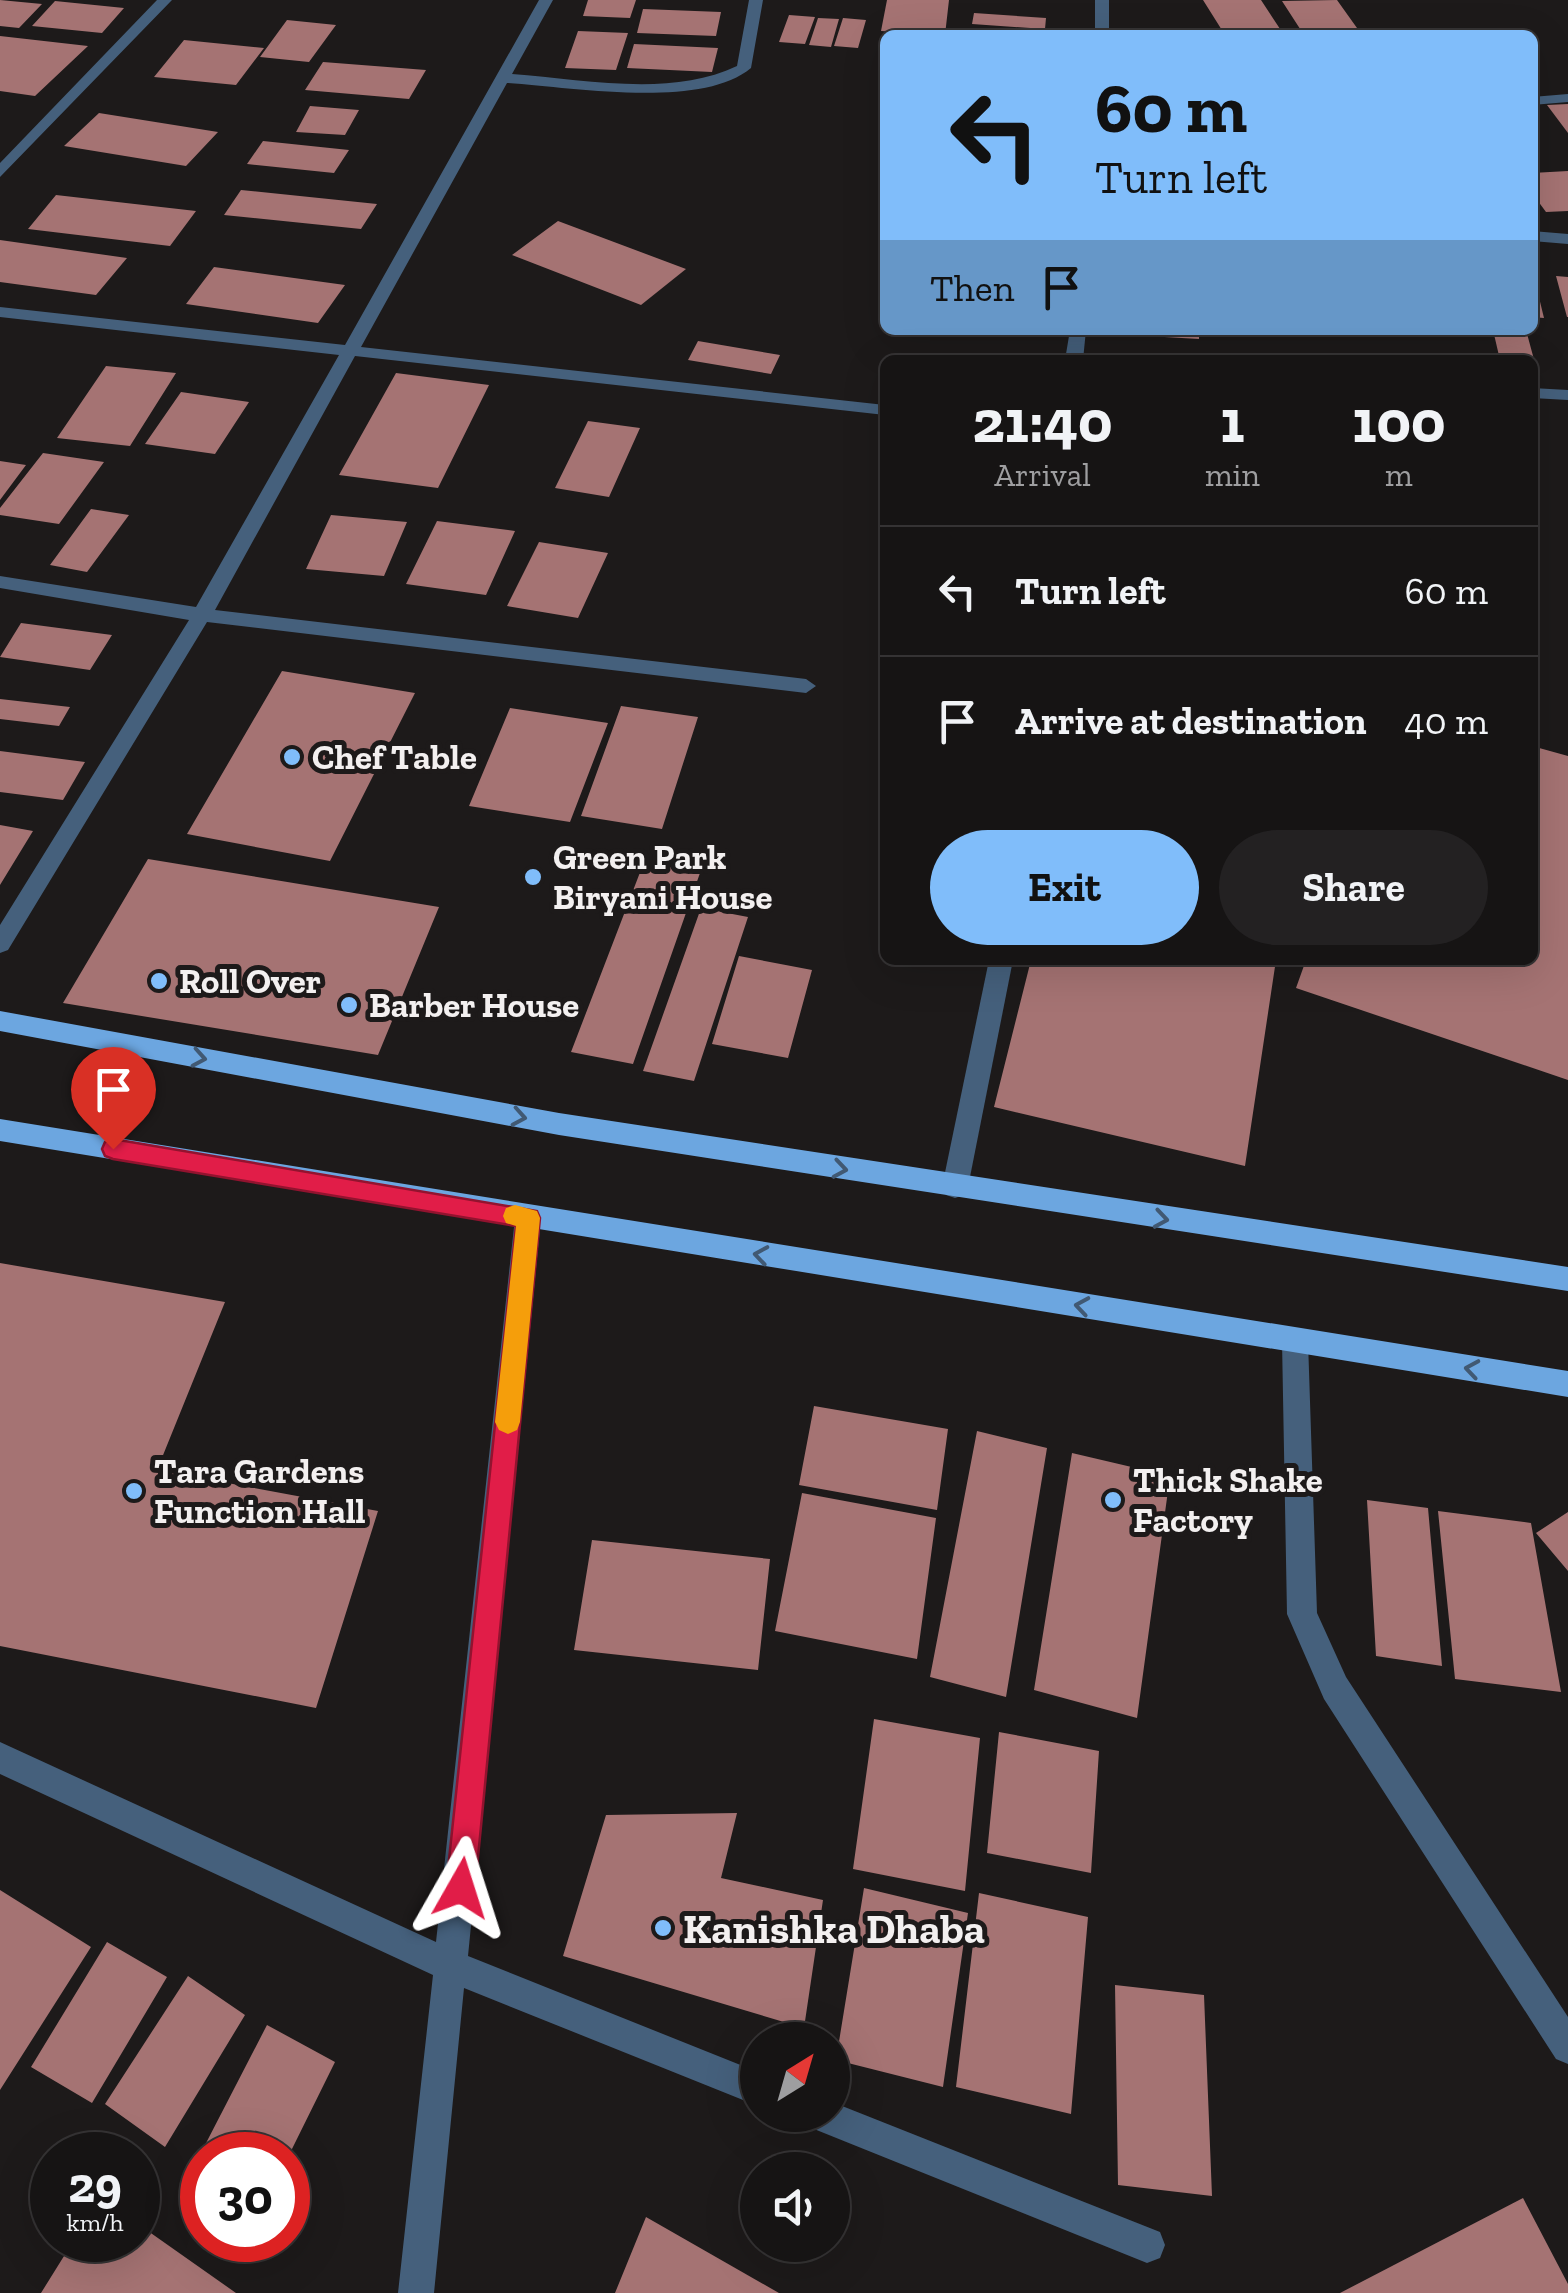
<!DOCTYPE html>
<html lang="en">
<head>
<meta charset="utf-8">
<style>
  body { margin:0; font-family:"Zilla Slab",serif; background:#232122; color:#f1f3f6; height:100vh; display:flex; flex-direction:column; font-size:38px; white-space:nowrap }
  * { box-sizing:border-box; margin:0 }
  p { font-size:32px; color:#9e9ea0 }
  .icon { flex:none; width:55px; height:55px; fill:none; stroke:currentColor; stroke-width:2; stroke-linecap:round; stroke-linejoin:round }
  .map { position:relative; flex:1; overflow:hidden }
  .sheet { position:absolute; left:880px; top:355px; width:658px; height:610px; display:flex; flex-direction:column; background:#161414; border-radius:15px; box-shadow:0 10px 40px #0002,0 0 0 2px #353334 }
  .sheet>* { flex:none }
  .guide { position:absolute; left:880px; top:30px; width:658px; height:305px; border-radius:15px; box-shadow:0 10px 40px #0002,0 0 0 2px #353334; background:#80bdfa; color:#111; overflow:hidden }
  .needle { width:65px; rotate:37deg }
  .buttons { position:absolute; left:740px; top:2022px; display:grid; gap:20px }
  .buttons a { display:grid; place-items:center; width:110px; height:110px; border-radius:50%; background:#161414; box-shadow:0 10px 40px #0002,0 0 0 2px #353334; font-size:50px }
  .speed { position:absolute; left:30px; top:2132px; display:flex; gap:20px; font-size:50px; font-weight:700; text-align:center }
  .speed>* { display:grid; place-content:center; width:130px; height:130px; border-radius:50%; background:#161414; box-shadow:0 10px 40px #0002,0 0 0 2px #353334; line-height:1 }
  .speed small { font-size:25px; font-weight:400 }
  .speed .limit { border:15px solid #d22; background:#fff; color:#111 }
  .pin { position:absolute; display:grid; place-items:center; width:85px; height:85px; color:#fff; margin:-102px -42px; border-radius:50% 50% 50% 0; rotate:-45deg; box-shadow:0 0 10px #0007 }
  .pin .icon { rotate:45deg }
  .me { position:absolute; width:110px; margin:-55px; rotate:6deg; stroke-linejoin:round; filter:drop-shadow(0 0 8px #0008) }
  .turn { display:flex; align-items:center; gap:35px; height:210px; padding:0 50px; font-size:45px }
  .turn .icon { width:130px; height:130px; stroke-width:2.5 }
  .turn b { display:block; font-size:70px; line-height:85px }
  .then { display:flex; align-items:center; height:95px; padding:0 50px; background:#0003; gap:20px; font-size:38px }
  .eta { display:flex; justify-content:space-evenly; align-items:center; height:170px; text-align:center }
  .eta b { font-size:60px; font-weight:800; line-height:70px }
  .primary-button { display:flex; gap:20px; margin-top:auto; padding:20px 50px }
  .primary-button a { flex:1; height:115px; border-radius:60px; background:#80bdfa; color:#111; font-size:40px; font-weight:800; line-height:115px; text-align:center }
  .primary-button a+a { background:#232122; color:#f1f3f6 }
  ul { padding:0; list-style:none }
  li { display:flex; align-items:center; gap:30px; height:130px; padding:0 50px; border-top:2px solid #353334 }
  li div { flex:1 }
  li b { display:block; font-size:38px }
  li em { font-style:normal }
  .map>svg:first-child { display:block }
  .building { fill:#a57373 }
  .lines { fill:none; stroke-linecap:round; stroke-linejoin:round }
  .service { fill:#45607c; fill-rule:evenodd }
  .minor { fill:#45607c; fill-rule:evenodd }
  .primary { fill:#6ca6e0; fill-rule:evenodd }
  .oneway { stroke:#415973 }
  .route { fill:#e11d48; stroke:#92132f; stroke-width:2.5 }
  .slow { fill:#f59e0b }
  .poi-dot { fill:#80bdfa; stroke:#1d1a1a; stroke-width:4 }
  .labels { text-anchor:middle; stroke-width:10; stroke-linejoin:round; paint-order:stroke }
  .poi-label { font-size:35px; font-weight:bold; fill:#f3f0f0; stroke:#1d1a1a; text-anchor:start }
  .near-poi-label { font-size:42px; font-weight:bold; fill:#f3f0f0; stroke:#1d1a1a; text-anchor:start }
</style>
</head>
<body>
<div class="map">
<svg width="1568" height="2293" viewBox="0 0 1568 2293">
  <rect width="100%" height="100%" fill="#1d1a1a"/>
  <!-- building -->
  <path class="building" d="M 0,0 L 42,4 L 19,28 L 0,26 Z
    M 588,0 L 636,0 L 630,18 L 583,16 Z
    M 887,0 L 949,0 L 945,35 L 881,31 Z
    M 1203,0 L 1261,0 L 1284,35 L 1225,35 Z
    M 1337,0 L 1362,35 L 1304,35 L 1282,1 Z
    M 55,1 L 124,8 L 102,33 L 32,26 Z
    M 643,9 L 721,12 L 716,36 L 637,33 Z
    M 974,13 L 1046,18 L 1045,29 L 972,24 Z
    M 789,15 L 815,17 L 805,44 L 779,42 Z
    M 818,18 L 839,19 L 831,47 L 809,45 Z
    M 843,18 L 866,20 L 858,48 L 834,46 Z
    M 287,20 L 336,25 L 309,62 L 260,57 Z
    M 578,31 L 628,33 L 616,70 L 565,68 Z
    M 0,36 L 88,46 L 35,96 L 0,91 Z
    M 184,40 L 264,48 L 236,85 L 154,77 Z
    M 634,44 L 718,48 L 712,72 L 627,68 Z
    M 323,62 L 426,70 L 409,99 L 305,90 Z
    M 1568,104 L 1568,133 L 1547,105 Z
    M 310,106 L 359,110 L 345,135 L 296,132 Z
    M 99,113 L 218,132 L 186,166 L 64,146 Z
    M 263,141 L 349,150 L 334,173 L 247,164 Z
    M 1568,171 L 1568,211 L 1546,212 L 1532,193 L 1532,173 Z
    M 241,190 L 377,204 L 361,229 L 224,215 Z
    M 56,195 L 196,211 L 170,246 L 28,229 Z
    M 558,221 L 686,269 L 641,305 L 512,255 Z
    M 0,240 L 127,258 L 96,295 L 0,282 Z
    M 214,267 L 345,285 L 318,323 L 186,304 Z
    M 1556,276 L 1568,277 L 1568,317 L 1567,317 Z
    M 1534,277 L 1544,318 L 1532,317 Z
    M 1113,330 L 1199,330 L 1199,339 L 1113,334 Z
    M 1493,330 L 1526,330 L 1539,378 L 1532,378 L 1532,360 L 1500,360 Z
    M 698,341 L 780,355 L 771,374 L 688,360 Z
    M 106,366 L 176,373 L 130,446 L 57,438 Z
    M 396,373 L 489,385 L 438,488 L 339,475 Z
    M 181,392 L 249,402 L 215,454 L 145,444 Z
    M 588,421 L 640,428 L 609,497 L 555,488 Z
    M 43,453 L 104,462 L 59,524 L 0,515 L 0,508 Z
    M 0,461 L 26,465 L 0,500 Z
    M 91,509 L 129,515 L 87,572 L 50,565 Z
    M 331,515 L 407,522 L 384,576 L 306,569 Z
    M 437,521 L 515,531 L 486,595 L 406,584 Z
    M 539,542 L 608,553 L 578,618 L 507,606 Z
    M 21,623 L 112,635 L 90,670 L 0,657 Z
    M 282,671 L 415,693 L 330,861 L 187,834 Z
    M 0,699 L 70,707 L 59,726 L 0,719 Z
    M 621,706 L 698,717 L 662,829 L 581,816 Z
    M 510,708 L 608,723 L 570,822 L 469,806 Z
    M 1532,746 L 1568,756 L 1568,1080 L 1296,988 L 1306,960 L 1532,960 Z
    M 0,751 L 85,762 L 63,800 L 0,792 Z
    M 0,825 L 33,831 L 0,885 Z
    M 148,859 L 439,907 L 378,1055 L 63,1003 Z
    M 644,862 L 700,873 L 633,1064 L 571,1052 Z
    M 701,908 L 748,917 L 694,1081 L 643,1071 Z
    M 739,956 L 812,970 L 788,1058 L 712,1044 Z
    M 1031,960 L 1276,960 L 1245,1166 L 994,1107 Z
    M 0,1263 L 225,1302 L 157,1470 L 378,1511 L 316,1708 L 0,1646 Z
    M 814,1406 L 948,1429 L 937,1510 L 799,1485 Z
    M 977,1431 L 1047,1448 L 1006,1697 L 930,1677 Z
    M 1072,1453 L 1170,1476 L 1137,1718 L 1034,1690 Z
    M 802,1493 L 936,1518 L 917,1659 L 775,1631 Z
    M 1367,1500 L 1428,1508 L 1442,1666 L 1376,1656 Z
    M 1438,1511 L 1531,1523 L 1561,1692 L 1455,1679 Z
    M 1568,1512 L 1568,1571 L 1536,1533 Z
    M 592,1540 L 770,1559 L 758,1670 L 574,1650 Z
    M 874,1719 L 980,1738 L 965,1891 L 853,1869 Z
    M 999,1732 L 1099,1751 L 1091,1873 L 987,1853 Z
    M 737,1813 L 721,1878 L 823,1900 L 804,2028 L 563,1956 L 606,1815 Z
    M 864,1888 L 968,1913 L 943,2087 L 836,2060 Z
    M 0,1890 L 91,1947 L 0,2090 Z
    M 979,1893 L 1088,1917 L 1071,2114 L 956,2087 Z
    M 107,1942 L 167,1977 L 92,2103 L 31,2067 Z
    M 188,1976 L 245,2015 L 165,2147 L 105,2104 Z
    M 1115,1985 L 1204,1995 L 1212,2196 L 1118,2185 Z
    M 267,2025 L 335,2062 L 289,2155 L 202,2155 L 202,2184 L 189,2176 Z
    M 1523,2198 L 1568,2284 L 1568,2293 L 1340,2293 Z
    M 646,2217 L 779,2293 L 615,2293 Z
    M 138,2224 L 236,2293 L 41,2293 L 74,2240 L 138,2240 Z"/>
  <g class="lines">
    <!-- service -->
    <path class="service" d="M 989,960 L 1013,960 L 968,1187 L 964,1195 L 955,1198 L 946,1195 L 942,1187 Z"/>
    <!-- minor -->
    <path class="minor" d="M 157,0 L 172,0 L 0,177 L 0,163 Z
      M 539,0 L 553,0 L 512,74 C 583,79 670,98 737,66 L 749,0 L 763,0 L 751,68 C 701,110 570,87 507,83 L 361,347 L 885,405 L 885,415 L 355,356 L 215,610 L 806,679 L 816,686 L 806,693 L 207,622 L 8,950 L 0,953 L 0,925 L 189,620 L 0,588 L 0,576 L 196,607 L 339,355 L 0,317 L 0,307 L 345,345 Z
      M 1095,0 L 1109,0 L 1109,35 L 1095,35 Z
      M 1568,94 L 1568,102 L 1532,105 L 1532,97 Z
      M 1532,231 L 1568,234 L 1568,244 L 1532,241 Z
      M 1070,330 L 1086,330 L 1083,360 L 1065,360 Z
      M 1532,388 L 1568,390 L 1568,400 L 1532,398 Z
      M 528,1207 L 537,1210 L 541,1218 L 468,1956 L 758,2072 L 758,2106 L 464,1988 L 434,2293 L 398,2293 L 433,1975 L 0,1774 L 0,1742 L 436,1942 L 515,1218 L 519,1210 Z
      M 1295,1329 L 1305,1332 L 1308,1341 L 1317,1613 L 1346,1677 L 1568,2017 L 1568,2064 L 1556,2059 L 1324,1699 L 1287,1614 L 1282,1341 L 1285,1332 Z
      M 832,2102 L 1160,2232 L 1165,2245 L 1160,2258 L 1147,2263 L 809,2127 L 804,2115 L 832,2115 Z"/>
    <!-- primary -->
    <path class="primary" d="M 0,1011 L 559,1113 L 1568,1267 L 1568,1291 L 559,1135 L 0,1031 Z
      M 0,1119 L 1568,1371 L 1568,1397 L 0,1141 Z"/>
  </g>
  <!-- one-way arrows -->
  <defs><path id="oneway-chevron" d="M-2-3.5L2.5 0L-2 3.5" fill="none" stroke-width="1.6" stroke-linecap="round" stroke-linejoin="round" transform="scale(2.5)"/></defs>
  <g class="oneway">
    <use href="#oneway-chevron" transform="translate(199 1058) rotate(10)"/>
    <use href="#oneway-chevron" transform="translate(519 1117) rotate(10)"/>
    <use href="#oneway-chevron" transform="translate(840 1169) rotate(9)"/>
    <use href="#oneway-chevron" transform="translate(1161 1219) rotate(9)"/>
    <use href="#oneway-chevron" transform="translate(761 1255) rotate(-171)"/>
    <use href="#oneway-chevron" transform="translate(1082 1306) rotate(-171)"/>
    <use href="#oneway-chevron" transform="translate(1472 1369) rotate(-171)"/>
  </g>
  <!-- route -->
  <path class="route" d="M 113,1139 L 537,1211 L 540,1218 L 475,1888 L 471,1899 L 461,1903 L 450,1899 L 446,1888 L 516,1226 L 113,1159 L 105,1156 L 102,1149 L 105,1142 Z"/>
  <!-- slow -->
  <path class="slow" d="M 515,1205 L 537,1211 L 540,1218 L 520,1422 L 517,1430 L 508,1434 L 499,1430 L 495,1422 L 516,1226 L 506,1223 L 503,1216 L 506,1208 Z"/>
  <!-- markers -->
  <g class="poi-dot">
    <circle cx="292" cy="757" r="10"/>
    <circle cx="533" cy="877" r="10"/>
    <circle cx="159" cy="981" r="10"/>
    <circle cx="349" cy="1005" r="10"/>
    <circle cx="134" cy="1491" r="10"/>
    <circle cx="1113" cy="1500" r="10"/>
    <circle cx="663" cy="1928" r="10"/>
  </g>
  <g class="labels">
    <!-- poi labels -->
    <g class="poi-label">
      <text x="312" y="769">Chef Table</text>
      <text x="553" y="869">Green Park<tspan x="553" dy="40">Biryani House</tspan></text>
      <text x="179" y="993">Roll Over</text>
      <text x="369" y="1017">Barber House</text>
      <text x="154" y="1483">Tara Gardens<tspan x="154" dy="40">Function Hall</tspan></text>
      <text x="1133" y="1492">Thick Shake<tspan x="1133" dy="40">Factory</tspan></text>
    </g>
    <!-- near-poi labels -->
    <g class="near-poi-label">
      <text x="683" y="1943">Kanishka Dhaba</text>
    </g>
  </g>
</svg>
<div class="buttons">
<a><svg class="needle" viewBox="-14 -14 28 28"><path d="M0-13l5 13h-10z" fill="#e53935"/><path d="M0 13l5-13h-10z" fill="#9e9ea0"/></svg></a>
<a><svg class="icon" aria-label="sound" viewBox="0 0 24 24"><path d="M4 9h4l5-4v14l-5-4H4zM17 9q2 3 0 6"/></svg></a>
</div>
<div class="speed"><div>29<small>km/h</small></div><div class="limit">30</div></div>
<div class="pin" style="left:113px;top:1149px;background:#d93025"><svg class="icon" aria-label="arrive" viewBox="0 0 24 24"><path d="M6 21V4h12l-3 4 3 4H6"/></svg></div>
<svg class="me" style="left:461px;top:1888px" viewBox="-20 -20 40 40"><path d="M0-17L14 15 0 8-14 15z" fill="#e11d48" stroke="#fff" stroke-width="4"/></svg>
<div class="guide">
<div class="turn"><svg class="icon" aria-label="left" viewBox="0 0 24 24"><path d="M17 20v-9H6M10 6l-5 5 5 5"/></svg><div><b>60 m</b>Turn left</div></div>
<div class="then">Then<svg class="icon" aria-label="arrive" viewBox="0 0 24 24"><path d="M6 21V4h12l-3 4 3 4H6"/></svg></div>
</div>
<section class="sheet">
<div class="eta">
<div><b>21:40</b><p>Arrival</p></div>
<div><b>1</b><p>min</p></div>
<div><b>100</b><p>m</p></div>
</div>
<ul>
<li><svg class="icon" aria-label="left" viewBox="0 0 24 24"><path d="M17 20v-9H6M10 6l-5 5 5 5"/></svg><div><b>Turn left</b></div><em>60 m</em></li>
<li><svg class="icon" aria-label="arrive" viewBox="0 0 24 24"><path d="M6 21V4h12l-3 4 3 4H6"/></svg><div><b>Arrive at destination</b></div><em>40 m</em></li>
</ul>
<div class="primary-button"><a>Exit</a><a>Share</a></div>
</section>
</div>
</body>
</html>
